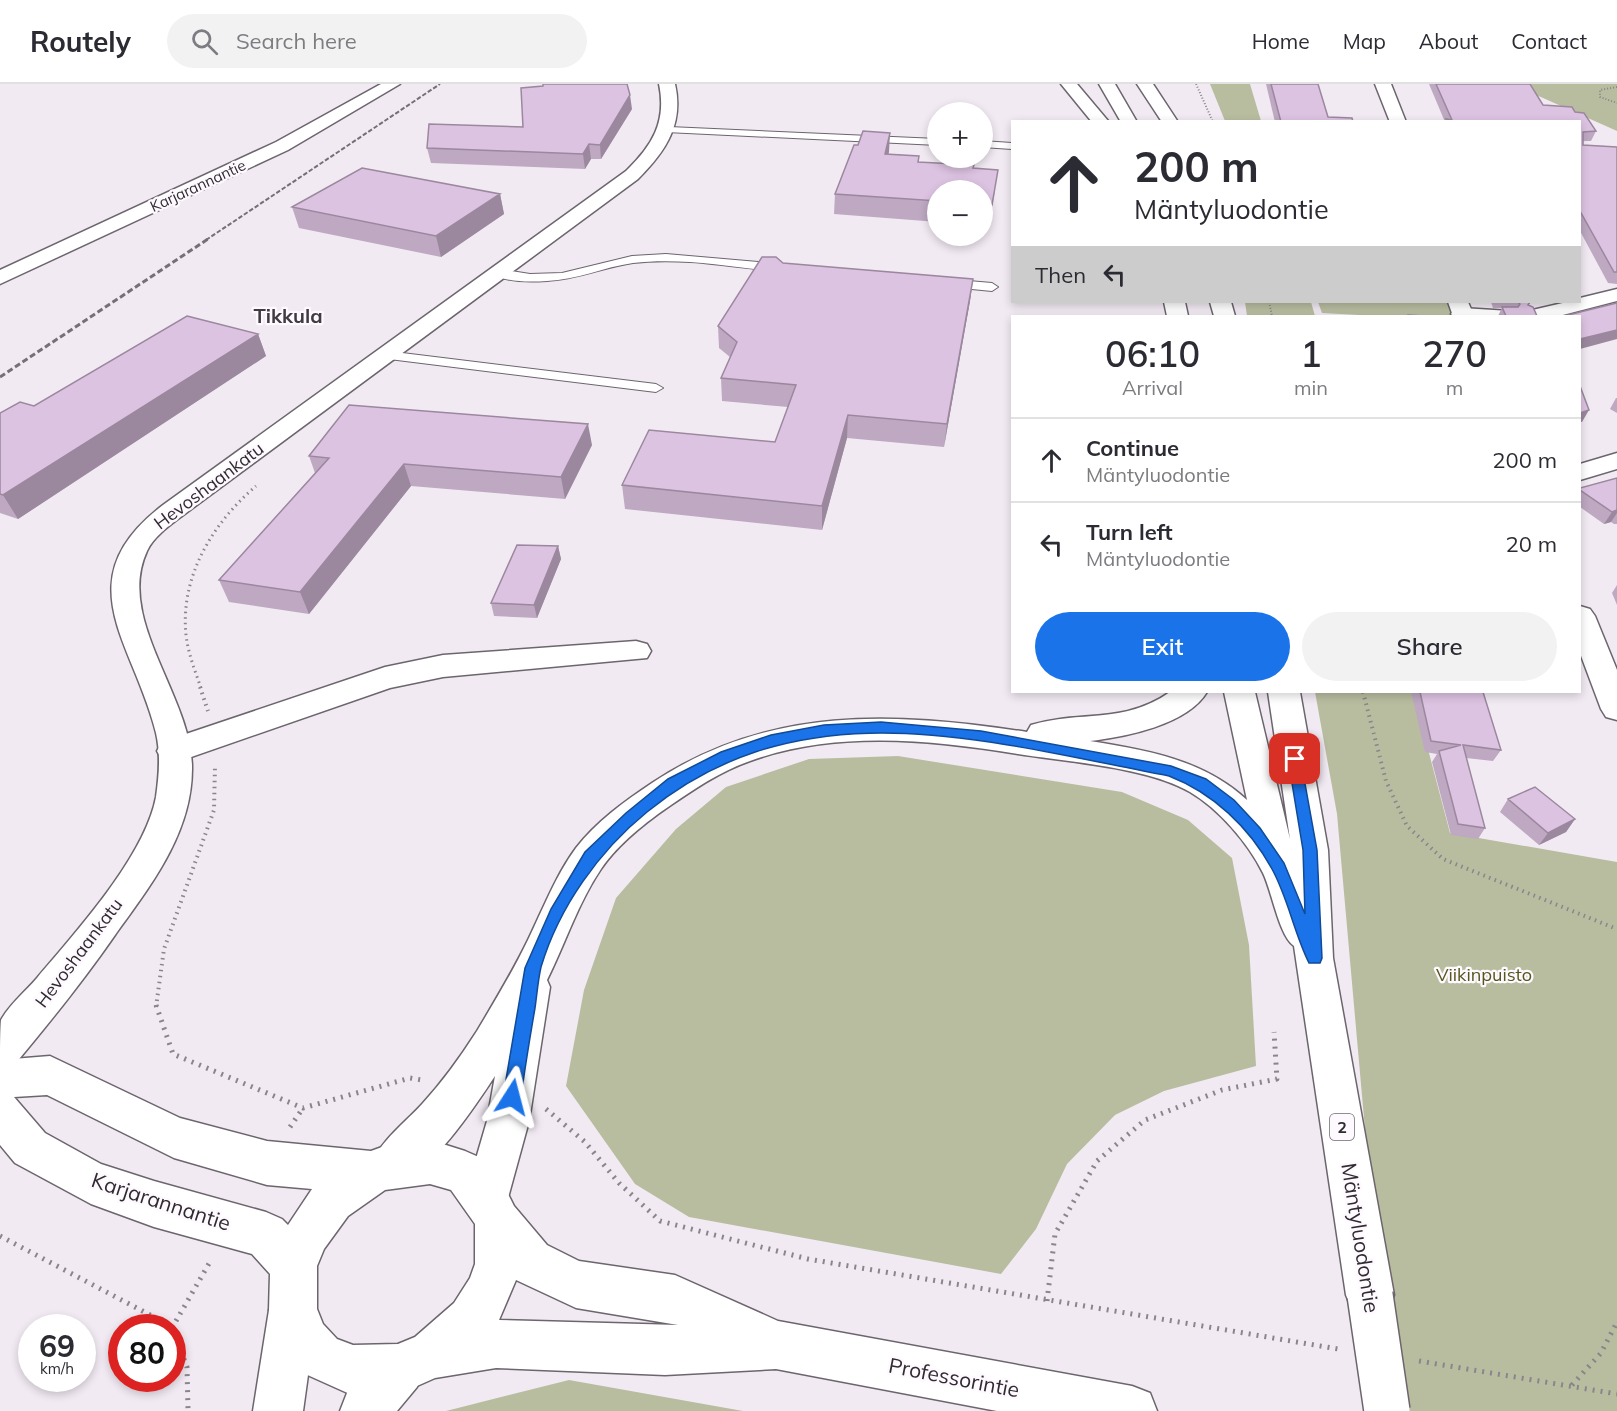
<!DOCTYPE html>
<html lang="en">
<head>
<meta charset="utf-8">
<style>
  body { margin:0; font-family:Mulish,sans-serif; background:#f2f2f3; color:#2b2b33; height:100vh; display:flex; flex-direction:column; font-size:22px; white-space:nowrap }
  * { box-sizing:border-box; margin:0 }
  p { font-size:20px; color:#7c7c81 }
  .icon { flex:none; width:33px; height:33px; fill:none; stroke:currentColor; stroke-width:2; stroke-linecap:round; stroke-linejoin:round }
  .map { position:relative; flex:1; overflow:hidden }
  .sheet { position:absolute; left:1011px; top:231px; width:570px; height:378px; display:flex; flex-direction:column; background:#fff; border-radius:0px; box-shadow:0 3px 9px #0003 }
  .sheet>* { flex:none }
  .top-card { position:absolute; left:1011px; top:36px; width:570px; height:183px; border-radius:0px; box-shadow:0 3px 9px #0003; background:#fff; color:#2b2b33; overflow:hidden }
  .tools { position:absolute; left:927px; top:18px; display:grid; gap:12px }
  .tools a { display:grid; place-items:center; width:66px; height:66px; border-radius:50%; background:#fff; box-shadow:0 3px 9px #0003; font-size:30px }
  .speed { position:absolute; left:18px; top:1230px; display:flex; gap:12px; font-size:30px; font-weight:700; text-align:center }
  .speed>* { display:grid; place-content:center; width:78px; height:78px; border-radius:50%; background:#fff; box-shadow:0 3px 9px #0003; line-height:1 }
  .speed small { font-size:15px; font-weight:400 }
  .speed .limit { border:9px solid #d22; background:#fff; color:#111 }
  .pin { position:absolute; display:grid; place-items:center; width:51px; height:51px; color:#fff; margin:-26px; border-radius:12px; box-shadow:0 3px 9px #0006 }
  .me { position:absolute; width:66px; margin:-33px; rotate:9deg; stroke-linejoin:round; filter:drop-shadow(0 0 4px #0008) }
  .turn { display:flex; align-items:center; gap:21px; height:126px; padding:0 24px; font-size:27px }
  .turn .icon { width:78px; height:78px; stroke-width:2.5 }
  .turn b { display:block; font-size:42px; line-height:51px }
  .then { display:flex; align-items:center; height:57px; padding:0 24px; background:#0003; gap:12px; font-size:22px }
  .eta { display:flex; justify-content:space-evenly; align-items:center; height:102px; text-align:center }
  .eta b { font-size:36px; font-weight:600; line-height:42px }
  .cta { display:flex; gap:12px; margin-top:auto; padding:12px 24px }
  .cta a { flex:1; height:69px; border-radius:36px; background:#1a73e8; color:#fff; font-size:24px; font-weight:600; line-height:69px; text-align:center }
  .cta a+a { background:#f2f2f3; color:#2b2b33 }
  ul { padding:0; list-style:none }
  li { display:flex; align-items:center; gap:18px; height:84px; padding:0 24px; border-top:2px solid #e1e1e2 }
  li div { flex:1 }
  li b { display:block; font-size:22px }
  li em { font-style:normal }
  header { display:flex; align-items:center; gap:36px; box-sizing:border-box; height:84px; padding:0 30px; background:#fff; border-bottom:2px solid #e1e1e2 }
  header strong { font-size:28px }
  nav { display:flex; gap:33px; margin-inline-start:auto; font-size:21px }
  .search { width:420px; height:54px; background:#f2f2f3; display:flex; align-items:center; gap:15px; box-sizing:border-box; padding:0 21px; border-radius:33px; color:#7c7c81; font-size:22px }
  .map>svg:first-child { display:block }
  .green { fill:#b9bda0 }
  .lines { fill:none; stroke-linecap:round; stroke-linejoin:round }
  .service-casing { stroke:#6c656d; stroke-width:2 }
  .minor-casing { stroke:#6c656d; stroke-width:3 }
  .tertiary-casing { stroke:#6c656d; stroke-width:3 }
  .secondary-casing { stroke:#6c656d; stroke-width:3 }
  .trunk-casing { stroke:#6c656d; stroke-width:3 }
  .path-far3 { stroke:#8a858b; stroke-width:2; stroke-dasharray:1 2; stroke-linecap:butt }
  .path-far2 { stroke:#8a858b; stroke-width:3; stroke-dasharray:1.5 4; stroke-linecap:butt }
  .path-far1 { stroke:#8a858b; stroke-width:4; stroke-dasharray:1.5 4.5; stroke-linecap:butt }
  .path { stroke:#8a858b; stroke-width:5; stroke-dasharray:2 6; stroke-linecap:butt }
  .service { fill:#fff; fill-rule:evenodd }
  .minor { fill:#fff; fill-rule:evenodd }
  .tertiary { fill:#fff; fill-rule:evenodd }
  .secondary { fill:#fff; fill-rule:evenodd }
  .trunk { fill:#fff; fill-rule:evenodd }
  .rail-far1 { stroke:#757075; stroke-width:2; stroke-dasharray:4.5 2; stroke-linecap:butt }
  .rail { stroke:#757075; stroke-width:3; stroke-dasharray:6 3; stroke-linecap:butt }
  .trunk-bridge-casing { stroke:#6c656d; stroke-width:48; stroke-linecap:butt }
  .trunk-bridge { stroke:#fff; stroke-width:45 }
  .wall { fill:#bea8c2 }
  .shaded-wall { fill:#9b889e }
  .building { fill:#ddc3e2; stroke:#9b889e; stroke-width:1.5 }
  .route { fill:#1a73e8; stroke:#114b97; stroke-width:1.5 }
  .labels { text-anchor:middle; stroke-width:4.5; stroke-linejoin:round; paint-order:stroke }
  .far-street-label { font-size:15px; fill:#2f2c2f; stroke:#fef8ff }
  .shield { fill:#fef8ff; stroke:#6d696d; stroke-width:1.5 }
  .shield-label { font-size:16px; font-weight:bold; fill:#2f2c2f }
  .street-label { font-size:18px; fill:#2f2c2f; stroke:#fef8ff }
  .park-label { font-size:18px; fill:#53571b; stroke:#fef8ff }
  .far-district-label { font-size:20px; font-weight:bold; fill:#403a41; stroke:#fef8ff }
  .near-street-label { font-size:21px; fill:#2f2c2f; stroke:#fef8ff }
</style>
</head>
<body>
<header>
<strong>Routely</strong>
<div class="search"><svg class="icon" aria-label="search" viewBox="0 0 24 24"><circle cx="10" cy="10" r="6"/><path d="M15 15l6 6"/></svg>Search here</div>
<nav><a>Home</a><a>Map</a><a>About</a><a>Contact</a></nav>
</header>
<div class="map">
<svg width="1617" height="1327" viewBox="0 0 1617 1327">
  <rect width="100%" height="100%" fill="#f2eaf3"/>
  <!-- green -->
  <path class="green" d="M 1210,0 L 1250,0 L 1261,37 L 1225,37 Z
    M 1511,0 L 1617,0 L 1617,47 L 1523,5 Z
    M 1245,218 L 1311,218 L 1315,232 L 1247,232 Z
    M 1318,218 L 1456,218 L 1463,232 L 1378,232 L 1322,229 Z
    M 1315,608 L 1413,608 L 1450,749 L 1617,778 L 1617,1327 L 1390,1327 L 1337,730 Z
    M 898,672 L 1122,708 L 1188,736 L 1232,774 L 1249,861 L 1256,982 L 1164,1007 L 1115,1031 L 1067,1080 L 1036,1145 L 1001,1190 L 689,1133 L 635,1100 L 566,1002 L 584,906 L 616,814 L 676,745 L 726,703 L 809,675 Z
    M 569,1296 L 743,1327 L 446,1327 Z"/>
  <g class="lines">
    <!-- service casing -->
    <g class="service-casing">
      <path id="service" d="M 669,43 L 938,55 L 938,61 L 666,48 L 664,46 Z
        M 982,57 L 1012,59 L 1012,65 L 982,63 Z
        M 666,170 L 781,180 L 787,184 L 781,188 C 733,183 681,173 633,179 C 604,183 577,196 547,197 C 532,198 504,199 493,189 L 499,185 L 530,190 L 562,189 L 632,172 Z
        M 945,195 L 992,199 L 998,203 L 992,207 L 941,202 L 939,199 Z
        M 386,267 L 656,300 L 663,304 L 656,308 L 381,274 L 381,268 Z"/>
    </g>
    <!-- minor casing -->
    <g class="minor-casing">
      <path id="minor" d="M 1617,205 L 1617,217 L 1559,232 L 1525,232 L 1528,227 L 1567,218 L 1580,218 L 1580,214 Z
        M 1462,224 L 1510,227 L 1513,232 L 1453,232 L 1451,230 L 1454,225 Z
        M 1617,369 L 1617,385 L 1580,396 L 1580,380 Z
        M 636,557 L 647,560 L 651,567 L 647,574 L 443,593 L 390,604 L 174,679 L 162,676 L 157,667 L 162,658 L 385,583 L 443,571 Z"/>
    </g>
    <!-- tertiary casing -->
    <g class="tertiary-casing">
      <path id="tertiary" d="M 659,0 L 675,0 C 684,40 666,67 638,95 L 182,432 C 170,441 153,453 147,467 C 115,536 193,613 192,685 C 192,749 151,801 115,851 C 84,896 50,938 15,980 L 0,986 C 0,975 0,944 1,936 C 9,921 26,907 37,894 C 76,848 145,772 156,713 C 159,692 161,670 156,649 C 134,558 64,497 163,421 L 626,87 C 652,62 667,38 659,0 Z
        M 1375,0 L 1391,0 L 1406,38 L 1390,38 Z
        M 1448,218 L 1468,218 L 1474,232 L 1453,232 Z
        M 1580,522 L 1590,525 L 1595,532 L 1617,586 L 1617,636 L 1606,633 L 1601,625 L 1580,569 Z
        M 293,1202 L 310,1209 L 317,1226 L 303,1327 L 253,1327 L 269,1226 L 276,1209 Z
        M 399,1260 L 417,1267 L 424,1285 L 417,1303 L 397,1327 L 340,1327 L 347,1309 L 381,1267 Z"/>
    </g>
    <!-- secondary casing -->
    <g class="secondary-casing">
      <path id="secondary" d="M 381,0 L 400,0 L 288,66 L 0,200 L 0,186 L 276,58 Z
        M 50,972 L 180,1034 L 267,1057 L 371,1067 L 393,1059 L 430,1056 L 465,1067 L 481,1074 L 503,1100 L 514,1122 L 547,1161 L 579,1177 L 675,1191 L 778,1237 L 1132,1302 L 1150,1309 L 1157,1327 L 997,1327 L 776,1285 L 665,1291 L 496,1284 L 435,1294 L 399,1310 L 352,1311 L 303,1289 L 289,1274 L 269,1226 L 270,1190 L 252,1170 L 154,1143 L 91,1120 L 15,1079 L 0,1061 L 0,976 ZM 47,1011 L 174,1074 L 267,1101 L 312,1105 L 288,1141 L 282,1135 L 266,1128 L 154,1097 L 101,1080 L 45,1049 L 14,1013 ZM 430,1100 L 451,1106 L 475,1140 L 475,1180 L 470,1194 L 454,1219 L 415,1253 L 398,1260 L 353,1261 L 337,1255 L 323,1240 L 317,1225 L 317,1182 L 324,1165 L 348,1132 L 385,1106 ZM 516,1196 L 576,1224 L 678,1241 L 499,1236 Z"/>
    </g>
    <!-- trunk casing -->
    <g class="trunk-casing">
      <path id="trunk" d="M 1061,0 L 1077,0 L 1109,38 L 1092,38 Z
        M 1099,0 L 1115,0 L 1137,38 L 1121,38 Z
        M 1137,0 L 1153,0 L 1178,38 L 1162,38 Z
        M 1164,218 L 1185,218 L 1188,232 L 1167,232 Z
        M 1210,218 L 1231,218 L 1235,232 L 1214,232 Z
        M 1170,608 L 1207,608 C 1187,641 1125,653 1090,657 C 1147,666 1204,676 1247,716 L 1224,608 L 1255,608 L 1290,755 L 1268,608 L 1300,608 L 1328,766 L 1333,874 L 1394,1211 L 1387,1228 L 1370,1235 L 1353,1228 L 1346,1211 L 1294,862 C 1279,852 1272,807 1263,789 C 1248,759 1219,725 1190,708 C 1147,683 1068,678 1018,670 C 930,656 836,646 750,677 C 721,687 696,704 671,721 C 646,738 618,760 601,785 C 578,819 565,860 547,896 L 550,903 L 529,1037 L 503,1132 L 487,1139 L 471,1132 L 464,1116 L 487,1037 L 495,992 C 472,1027 432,1087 393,1103 L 377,1096 L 371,1081 C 381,1056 405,1039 423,1019 C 443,997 461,972 477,947 C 495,917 513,887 528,856 C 543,825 556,791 576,764 C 596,738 625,717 652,699 C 769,621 894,628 1027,648 L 1031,641 C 1080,626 1123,641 1170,608 Z"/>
    </g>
    <!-- path-far3 -->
    <path class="path-far3" d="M 1196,0 L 1213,38
      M 1617,3 L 1600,6 L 1600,13 L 1617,19
      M 1269,218 L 1272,232"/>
    <!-- path-far2 -->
    <path class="path-far2" d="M 201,604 C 195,587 188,569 186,551 C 180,492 213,439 256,402"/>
    <!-- path-far1 -->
    <path class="path-far1" d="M 200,603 L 208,627
      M 1363,608 L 1386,697 L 1407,742 L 1443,775 L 1617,845
      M 156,923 L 164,865 L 214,726 L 215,681"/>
    <!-- path -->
    <path class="path" d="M 156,921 L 173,970 L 303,1024 L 410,994 L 422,996
      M 546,1025 L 585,1058 L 619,1099 L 660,1137 L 808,1175 L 1338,1265
      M 290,1043 L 303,1024
      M 0,1152 L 171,1242
      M 1047,1217 L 1055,1150 L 1097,1077 L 1145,1036 L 1222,1006 L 1277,995 L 1274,948
      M 172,1244 L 211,1176
      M 172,1245 L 187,1283 L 188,1327
      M 1419,1277 L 1617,1310
      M 1572,1301 L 1601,1269 L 1617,1238"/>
    <!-- service -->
    <use href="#service" class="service"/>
    <!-- minor -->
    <use href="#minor" class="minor"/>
    <!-- tertiary -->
    <use href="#tertiary" class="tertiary"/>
    <!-- secondary -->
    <use href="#secondary" class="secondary"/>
    <!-- trunk -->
    <use href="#trunk" class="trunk"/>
    <!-- rail-far1 -->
    <path class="rail-far1" d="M 206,156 L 440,0"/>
    <!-- rail -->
    <path class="rail" d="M 0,293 L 208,155"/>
    <!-- trunk-bridge casing -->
    <g class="trunk-bridge-casing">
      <path id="trunk-bridge" d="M 1370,1211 L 1387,1327"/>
    </g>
    <!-- trunk-bridge -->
    <use href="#trunk-bridge" class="trunk-bridge"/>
  </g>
  <!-- wall -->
  <path class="wall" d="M 1266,0 L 1318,0 L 1328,33 L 1353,38 L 1275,38 Z
    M 1429,0 L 1530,0 L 1543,21 L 1575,28 L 1596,47 L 1591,57 L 1583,57 L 1583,61 L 1617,63 L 1617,200 L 1608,199 L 1580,147 L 1580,38 L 1445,38 Z
    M 632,25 L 601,75 L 591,75 L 585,85 L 431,79 L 427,64 L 523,43 Z
    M 889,70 L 919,72 L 919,78 L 973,84 L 995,106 L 989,142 L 982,142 L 982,106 L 938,106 L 938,138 L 834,130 L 835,110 Z
    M 500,110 L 504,130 L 441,173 L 299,144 L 292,123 Z
    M 783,179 L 973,195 L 970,217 L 944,363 L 847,354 L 822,446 L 625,425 L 622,401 L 775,358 L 788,323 L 722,317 L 721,294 L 730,273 L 719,264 L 718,242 Z
    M 1491,218 L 1530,218 L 1528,221 L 1537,232 L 1498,232 L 1502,224 L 1493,224 Z
    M 258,250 L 266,272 L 18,435 L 0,429 L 0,329 L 34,322 Z
    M 1616,314 L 1617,314 L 1617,329 L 1610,325 Z
    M 592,361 L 565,415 L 411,402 L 309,530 L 229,518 L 219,496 L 315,389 L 309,372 Z
    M 1617,394 L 1617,440 L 1614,440 L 1611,438 L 1604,440 L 1580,423 L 1580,404 Z
    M 558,462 L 561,475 L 537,534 L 494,532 L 491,519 Z
    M 1617,501 L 1617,521 L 1612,509 Z
    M 1411,608 L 1483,608 L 1501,666 L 1493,677 L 1466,674 L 1485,744 L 1478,755 L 1451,751 L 1432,678 L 1437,670 L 1425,668 Z
    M 1508,715 L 1575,735 L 1566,748 L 1539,761 L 1500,728 Z"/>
  <!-- shaded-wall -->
  <path class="shaded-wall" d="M 630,11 L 632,25 L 601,75 L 600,61 Z
    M 890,49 L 889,68 L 884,89 L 885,70 Z
    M 589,60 L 591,75 L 585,85 L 583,70 Z
    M 500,110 L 504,130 L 441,173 L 436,152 Z
    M 973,195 L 970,217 L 944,363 L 947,340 Z
    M 1617,246 L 1617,255 L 1580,265 L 1580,255 Z
    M 258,250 L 266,272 L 18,435 L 3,411 Z
    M 1589,326 L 1582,338 L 1580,338 L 1580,329 Z
    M 848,331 L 847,354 L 822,446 L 822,422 Z
    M 588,340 L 592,361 L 565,415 L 561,393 Z
    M 404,380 L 411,402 L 309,530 L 300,508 Z
    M 1617,426 L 1617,429 L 1611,438 L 1604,440 L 1612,428 Z
    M 558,462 L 561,475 L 537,534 L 534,521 Z
    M 1575,735 L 1566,748 L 1539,761 L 1548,749 Z"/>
  <!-- building -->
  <path class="building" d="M 543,0 L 627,0 L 630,11 L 600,61 L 589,60 L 583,70 L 427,64 L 429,40 L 523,43 L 521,4 L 543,2 Z
    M 1271,0 L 1318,0 L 1328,33 L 1352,34 L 1353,38 L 1281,38 Z
    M 1436,0 L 1530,0 L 1543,21 L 1572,23 L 1575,28 L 1584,29 L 1596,47 L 1583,48 L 1583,61 L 1617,63 L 1617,188 L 1614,188 L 1580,127 L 1580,38 L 1447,38 L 1446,35 L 1452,36 Z
    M 863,47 L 890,49 L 885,70 L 919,72 L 918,78 L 974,81 L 973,84 L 998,86 L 992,121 L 982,121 L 982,106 L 938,106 L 938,117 L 835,110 L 854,61 L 858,61 Z
    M 362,84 L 500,110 L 436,152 L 292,123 Z
    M 762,173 L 776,173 L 783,179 L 973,195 L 947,340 L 848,331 L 822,422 L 622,401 L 649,346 L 775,358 L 796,301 L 721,294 L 737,258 L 718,242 Z
    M 1518,218 L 1530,218 L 1528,221 L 1533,223 L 1537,232 L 1506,232 L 1502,223 L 1518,223 L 1520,220 Z
    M 1617,219 L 1617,246 L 1580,255 L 1580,232 L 1564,232 Z
    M 1408,231 L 1424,232 L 1408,232 Z
    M 187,232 L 258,250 L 3,411 L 0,410 L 0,329 L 20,318 L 34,322 Z
    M 1580,302 L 1589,326 L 1580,329 Z
    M 349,321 L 588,340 L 561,393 L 404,380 L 300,508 L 219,496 L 329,374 L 309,372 Z
    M 1617,394 L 1617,426 L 1612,428 L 1580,406 L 1580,404 Z
    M 517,461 L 558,462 L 534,521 L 491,519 Z
    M 1420,608 L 1483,608 L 1501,666 L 1463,661 L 1485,744 L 1458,740 L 1439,667 L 1461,661 L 1431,657 Z
    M 1535,703 L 1575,735 L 1548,749 L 1508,715 Z"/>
  <!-- route -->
  <path class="route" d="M 881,638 L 981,647 L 1171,682 L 1206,695 L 1234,716 L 1260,744 L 1284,779 L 1305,830 L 1303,766 L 1288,675 L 1290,672 L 1300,672 L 1317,766 L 1322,874 L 1320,879 L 1309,879 C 1294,849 1288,814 1272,785 C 1249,743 1213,709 1169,692 C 989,658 804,600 647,728 C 599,767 559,823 541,883 C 538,896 537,910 535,924 C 530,953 525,983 521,1013 L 518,1019 L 512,1021 L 506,1019 L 503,1013 L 525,884 L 551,825 L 585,768 L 626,729 L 668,695 L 721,668 L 771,651 L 824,641 Z"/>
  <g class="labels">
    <!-- far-street labels -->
    <g class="far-street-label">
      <text transform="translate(198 102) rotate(-25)" y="5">Karjarannantie</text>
    </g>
    <!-- shield labels -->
    <rect class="shield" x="1330" y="1030" width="24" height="26" rx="4.5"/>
    <g class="shield-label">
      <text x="1342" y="1049">2</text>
    </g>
    <!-- street labels -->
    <g class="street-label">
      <text transform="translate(209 402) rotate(-37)" y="6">Hevoshaankatu</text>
      <text transform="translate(79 869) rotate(-53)" y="6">Hevoshaankatu</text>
    </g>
    <!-- park labels -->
    <g class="park-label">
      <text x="1484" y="897">Viikinpuisto</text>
    </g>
    <!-- far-district labels -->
    <g class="far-district-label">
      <text x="288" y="239">Tikkula</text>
    </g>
    <!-- near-street labels -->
    <g class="near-street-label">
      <text transform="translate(161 1118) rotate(18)" y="7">Karjarannantie</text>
      <text transform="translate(1360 1154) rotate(81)" y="7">Mäntyluodontie</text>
      <text transform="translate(954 1294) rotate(11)" y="7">Professorintie</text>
    </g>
  </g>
</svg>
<div class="tools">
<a>+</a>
<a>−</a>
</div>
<div class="speed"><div>69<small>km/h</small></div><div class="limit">80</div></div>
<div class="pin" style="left:1295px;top:675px;background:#d93025"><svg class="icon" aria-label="arrive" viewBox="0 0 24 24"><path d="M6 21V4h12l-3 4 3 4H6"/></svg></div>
<svg class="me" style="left:512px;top:1013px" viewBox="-20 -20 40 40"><path d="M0-17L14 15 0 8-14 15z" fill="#1a73e8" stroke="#fff" stroke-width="4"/></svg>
<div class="top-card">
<div class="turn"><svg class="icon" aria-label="ahead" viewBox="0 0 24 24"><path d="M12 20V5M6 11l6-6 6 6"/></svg><div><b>200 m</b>Mäntyluodontie</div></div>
<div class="then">Then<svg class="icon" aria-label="left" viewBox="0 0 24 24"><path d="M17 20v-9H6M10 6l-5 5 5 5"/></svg></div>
</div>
<section class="sheet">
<div class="eta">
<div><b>06:10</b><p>Arrival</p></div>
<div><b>1</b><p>min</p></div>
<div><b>270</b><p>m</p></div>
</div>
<ul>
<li><svg class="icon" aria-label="ahead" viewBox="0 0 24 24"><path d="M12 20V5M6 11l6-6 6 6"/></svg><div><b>Continue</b><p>Mäntyluodontie</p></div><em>200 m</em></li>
<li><svg class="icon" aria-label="left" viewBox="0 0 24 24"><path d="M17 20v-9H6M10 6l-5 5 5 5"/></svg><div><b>Turn left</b><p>Mäntyluodontie</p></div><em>20 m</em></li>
</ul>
<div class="cta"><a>Exit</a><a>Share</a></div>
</section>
</div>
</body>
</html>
